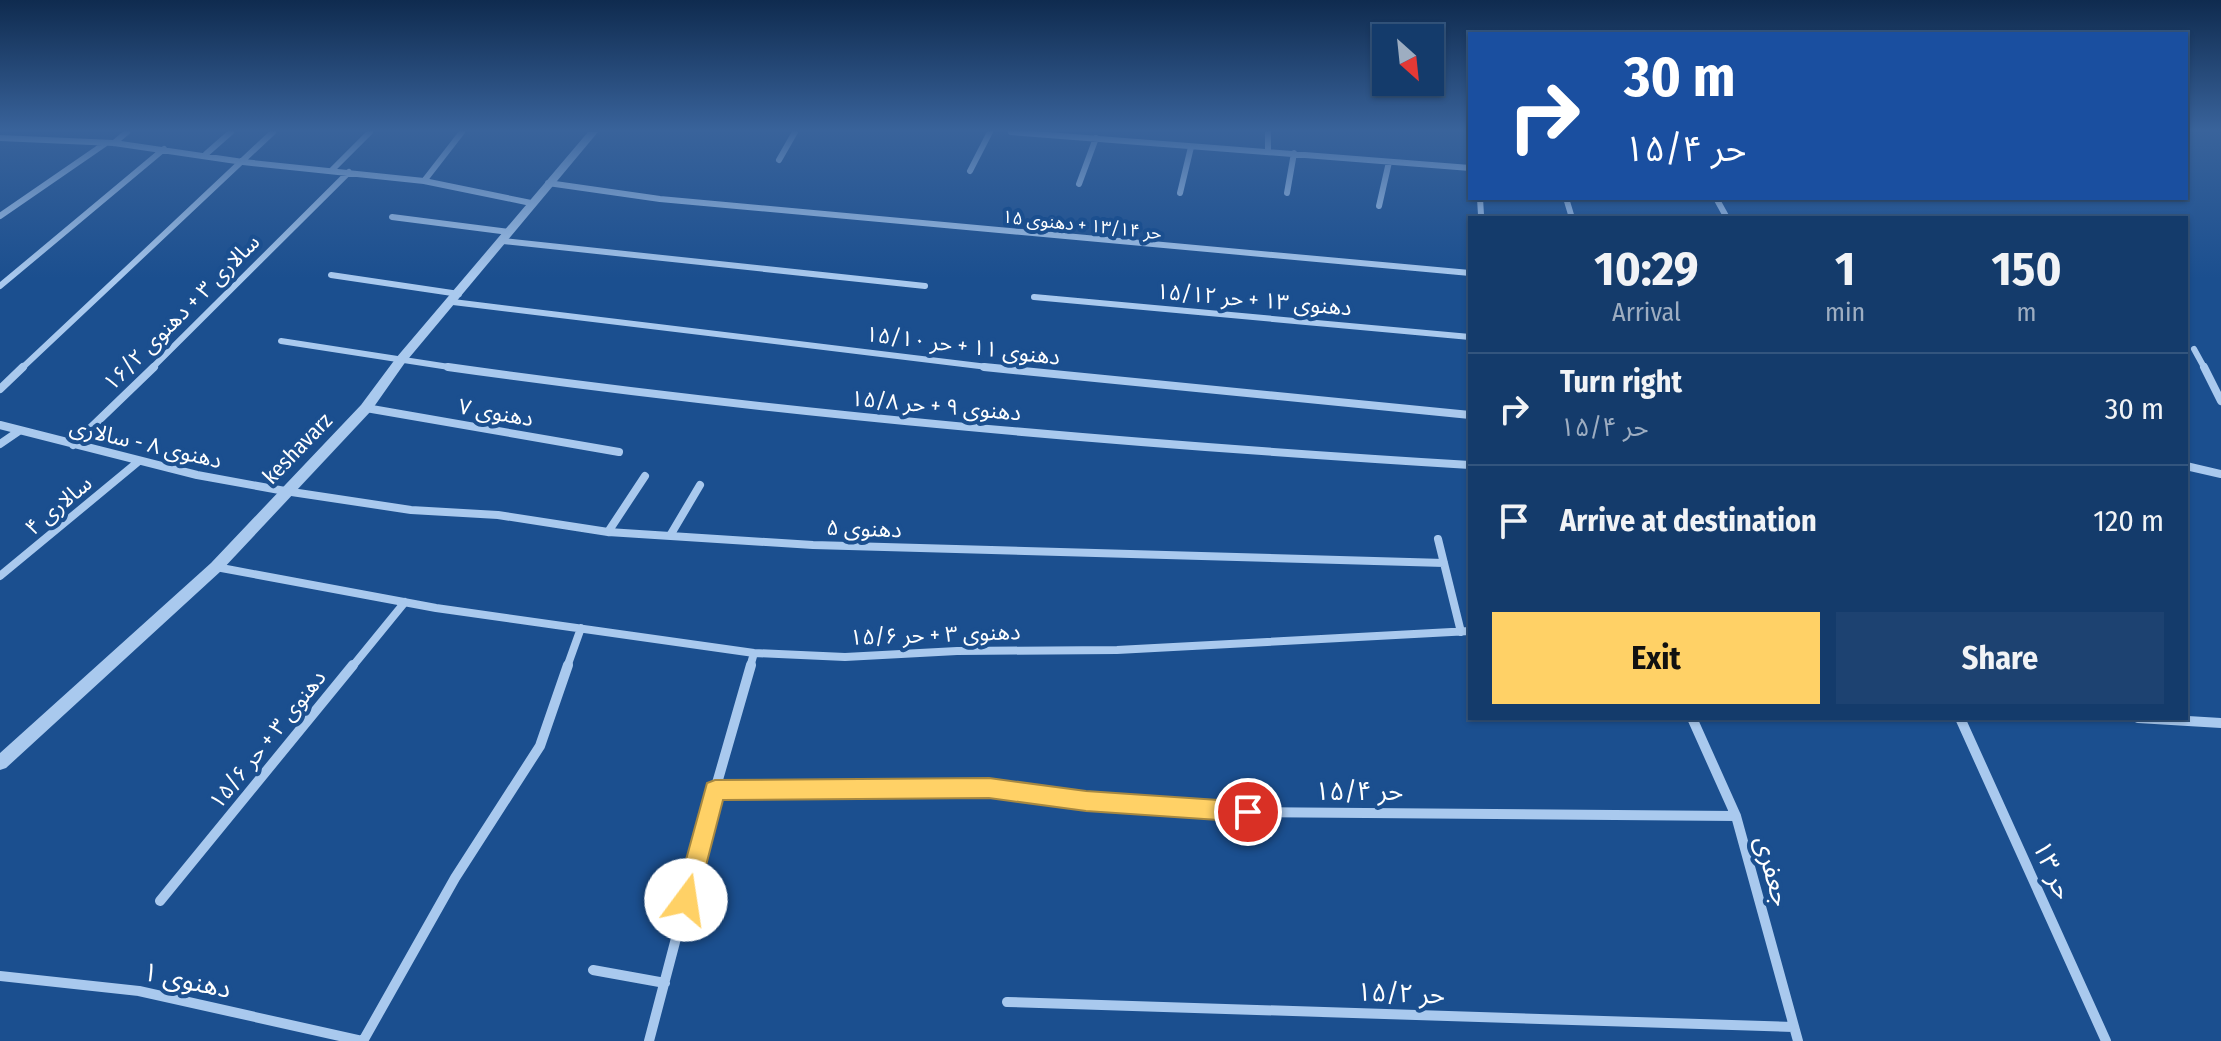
<!DOCTYPE html>
<html lang="en">
<head>
<meta charset="utf-8">
<style>
  body { margin:0; font-family:"Fira Sans Condensed","Noto Sans Arabic",sans-serif; background:#1d4271; color:#f1f3f6; height:100vh; display:flex; flex-direction:column; font-size:30px; white-space:nowrap }
  * { box-sizing:border-box; margin:0 }
  p { font-size:26px; color:#9dadc1 }
  .icon { flex:none; width:44px; height:44px; fill:none; stroke:currentColor; stroke-width:2; stroke-linecap:round; stroke-linejoin:round }
  .map { position:relative; flex:1; overflow:hidden }
  .details { position:absolute; left:1468px; top:216px; width:720px; height:504px; display:flex; flex-direction:column; background:#143b6b; border-radius:0px; box-shadow:0 2px 6px #0004,0 0 0 2px #33557e }
  .details>* { flex:none }
  .top-card { position:absolute; left:1468px; top:32px; width:720px; height:168px; border-radius:0px; box-shadow:0 2px 6px #0004,0 0 0 2px #33557e; background:#1a4fa0; color:#fff; overflow:hidden }
  .needle { width:52px; rotate:153deg }
  .controls { position:absolute; left:1372px; top:24px; display:grid; gap:16px }
  .controls a { display:grid; place-items:center; width:72px; height:72px; border-radius:0px; background:#143b6b; box-shadow:0 2px 6px #0004,0 0 0 2px #33557e; font-size:40px }
  .pin { position:absolute; display:grid; place-items:center; width:68px; height:68px; color:#fff; margin:-34px; border:4px solid #fff; border-radius:50%; box-shadow:0 2px 8px #0007 }
  .me { position:absolute; width:88px; margin:-44px; rotate:14deg; stroke-linejoin:round; filter:drop-shadow(0 0 6px #0008) }
  .turn { display:flex; align-items:center; gap:28px; height:168px; padding:0 24px; font-size:36px }
  .turn .icon { width:104px; height:104px; stroke-width:2.5 }
  .turn b { display:block; font-size:56px; line-height:68px }
  .eta { display:flex; justify-content:space-evenly; align-items:center; height:136px; text-align:center }
  .eta b { font-size:48px; font-weight:700; line-height:56px }
  .primary-button { display:flex; gap:16px; margin-top:auto; padding:16px 24px }
  .primary-button a { flex:1; height:92px; border-radius:0px; background:#ffd166; color:#111; font-size:32px; font-weight:700; line-height:92px; text-align:center }
  .primary-button a+a { background:#1d4271; color:#f1f3f6 }
  ul { padding:0; list-style:none }
  li { display:flex; align-items:center; gap:24px; height:112px; padding:0 24px; border-top:2px solid #33557e }
  li div { flex:1 }
  li b { display:block; font-size:30px }
  li em { font-style:normal }
  .map>svg:first-child { display:block }
  .lines { fill:none; stroke-linecap:round; stroke-linejoin:round }
  .minor-far2 { stroke:#a9c9ee; stroke-width:6 }
  .minor-far1 { stroke:#a9c9ee; stroke-width:8 }
  .minor { stroke:#a9c9ee; stroke-width:10 }
  .tertiary { fill:#a9c9ee; fill-rule:evenodd }
  .route { fill:#ffd166; stroke:#a68842; stroke-width:2 }
  .labels { text-anchor:middle; stroke-width:8; stroke-linejoin:round; paint-order:stroke }
  .far-street-label { font-size:18px; fill:#fff; stroke:#1b4f8f }
  .street-label { font-size:22px; fill:#fff; stroke:#1b4f8f }
  .near-street-label { font-size:26px; fill:#fff; stroke:#1b4f8f }
</style>
</head>
<body>
<div class="map">
<svg width="2221" height="1041" viewBox="0 0 2221 1041">
  <rect width="100%" height="100%" fill="#1b4f8f"/>
  <g class="lines">
    <!-- minor-far2 -->
    <path class="minor-far2" d="M 1011,132 L 1470,168
      M 1268,132 L 1268,151
      M 0,138 L 114,143 L 243,162 L 424,181 L 531,203
      M 114,143 L 127,132
      M 206,154 L 231,132
      M 779,160 L 795,132
      M 332,170 L 370,132
      M 970,171 L 990,132
      M 424,181 L 462,132
      M 548,183 L 660,199 L 1470,273
      M 1079,184 L 1096,138
      M 1180,193 L 1191,147
      M 1287,193 L 1294,153
      M 1480,198 L 1481,215
      M 1566,198 L 1572,218
      M 1716,198 L 1727,218
      M 1379,206 L 1389,162
      M 0,216 L 106,143
      M 392,217 L 509,232
      M 503,241 L 925,286
      M 331,275 L 459,294
      M 0,286 L 164,149
      M 1034,297 L 1470,337
      M 453,302 L 1004,369
      M 281,341 L 462,369
      M 2194,349 L 2205,369
      M 21,369 L 273,132
      M 151,369 L 349,172"/>
    <!-- minor-far1 -->
    <path class="minor-far1" d="M 448,367 C 788,415 1128,444 1470,465
      M 984,367 L 1470,415
      M 2204,367 L 2221,401
      M 0,389 L 23,367
      M 366,408 L 619,452
      M 0,425 L 197,475 L 285,491 L 411,510 L 498,515 L 608,532 L 813,545 L 1444,563
      M 0,444 L 19,431
      M 73,445 L 154,367
      M 2186,466 L 2221,474
      M 608,532 L 645,476
      M 671,534 L 700,485
      M 1438,539 L 1461,632
      M 216,567 L 436,608 L 754,653 L 845,657 L 957,651 L 1117,650 L 1470,631
      M 0,576 L 139,461
      M 352,667 L 405,602
      M 567,667 L 581,628
      M 750,667 L 754,653"/>
    <!-- minor -->
    <path class="minor" d="M 1692,718 L 1736,816 L 1798,1041
      M 1960,718 L 2106,1041
      M 2138,718 L 2221,723
      M 715,790 L 751,665
      M 160,901 L 353,665
      M 593,970 L 665,983
      M 0,976 L 139,991 L 362,1041
      M 1007,1002 L 1793,1027
      M 363,1041 L 455,878 L 540,746 L 568,665
      M 649,1041 L 715,790 L 989,788 L 1086,801 L 1248,812 L 1736,816"/>
    <!-- tertiary -->
    <path class="tertiary" d="M 588,132 L 598,132 L 404,364 L 371,411 L 221,571 L 6,768 L 0,770 L 0,753 L 211,563 L 361,405 L 396,358 Z"/>
  </g>
  <!-- sky -->
  <linearGradient id="sky" x2="0" y2="1"><stop stop-color="#0f2b4f"/><stop offset="0.47" stop-color="#39639b"/><stop offset="1" stop-color="#39639b" stop-opacity="0"/></linearGradient>
  <rect width="2221" height="278" fill="url(#sky)"/>
  <!-- route -->
  <path class="route" d="M 989,778 L 1086,791 L 1248,802 L 1255,805 L 1259,812 L 1255,819 L 1248,822 L 1086,811 L 989,798 L 723,800 L 695,908 L 686,911 L 678,908 L 675,900 L 707,783 L 715,780 Z"/>
  <g class="labels">
    <!-- far-street labels -->
    <g class="far-street-label">
      <text transform="translate(1082 225) rotate(6)" y="6">حر ۱۳/۱۴ + دهنوی ۱۵</text>
    </g>
    <!-- street labels -->
    <g class="street-label">
      <text transform="translate(1254 299) rotate(5)" y="8">دهنوی ۱۳ + حر ۱۵/۱۲</text>
      <text transform="translate(181 312) rotate(-45)" y="8">سالاری ۳ + دهنوی ۱۶/۲</text>
      <text transform="translate(963 345) rotate(7)" y="8">دهنوی ۱۱ + حر ۱۵/۱۰</text>
      <text transform="translate(936 405) rotate(5)" y="8">دهنوی ۹ + حر ۱۵/۸</text>
      <text transform="translate(496 412) rotate(10)" y="8">دهنوی ۷</text>
      <text transform="translate(146 443) rotate(13)" y="8">دهنوی ۸ - سالاری</text>
      <text transform="translate(297 448) rotate(-46)" y="8">keshavarz</text>
      <text transform="translate(58 505) rotate(-40)" y="8">سالاری ۴</text>
      <text transform="translate(864 528) rotate(2)" y="8">دهنوی ۵</text>
      <text transform="translate(935 634) rotate(-2)" y="8">دهنوی ۳ + حر ۱۵/۶</text>
      <text transform="translate(267 739) rotate(-51)" y="8">دهنوی ۳ + حر ۱۵/۶</text>
    </g>
    <!-- near-street labels -->
    <g class="near-street-label">
      <text x="1359" y="800">حر ۱۵/۴</text>
      <text transform="translate(2053 870) rotate(66)" y="9">حر ۱۳</text>
      <text transform="translate(1773 871) rotate(75)" y="9">جعفری</text>
      <text transform="translate(187 980) rotate(12)" y="9">دهنوی ۱</text>
      <text transform="translate(1401 993) rotate(2)" y="9">حر ۱۵/۲</text>
    </g>
  </g>
</svg>
<div class="controls">
<a><svg class="needle" viewBox="-14 -14 28 28"><path d="M0-13l5 13h-10z" fill="#e53935"/><path d="M0 13l5-13h-10z" fill="#9dadc1"/></svg></a>
</div>
<div class="pin" style="left:1248px;top:812px;background:#d93025"><svg class="icon" aria-label="arrive" viewBox="0 0 24 24"><path d="M6 21V4h12l-3 4 3 4H6"/></svg></div>
<svg class="me" style="left:686px;top:900px" viewBox="-20 -20 40 40"><circle r="19" fill="#fff"/><path d="M0-13L10 11 0 6-10 11z" fill="#ffd166"/></svg>
<div class="top-card">
<div class="turn"><svg class="icon" aria-label="right" viewBox="0 0 24 24"><path d="M7 20v-9h11M14 6l5 5-5 5"/></svg><div><b>30 m</b>حر ۱۵/۴</div></div>
</div>
<section class="details">
<div class="eta">
<div><b>10:29</b><p>Arrival</p></div>
<div><b>1</b><p>min</p></div>
<div><b>150</b><p>m</p></div>
</div>
<ul>
<li><svg class="icon" aria-label="right" viewBox="0 0 24 24"><path d="M7 20v-9h11M14 6l5 5-5 5"/></svg><div><b>Turn right</b><p>حر ۱۵/۴</p></div><em>30 m</em></li>
<li><svg class="icon" aria-label="arrive" viewBox="0 0 24 24"><path d="M6 21V4h12l-3 4 3 4H6"/></svg><div><b>Arrive at destination</b></div><em>120 m</em></li>
</ul>
<div class="primary-button"><a>Exit</a><a>Share</a></div>
</section>
</div>
</body>
</html>
